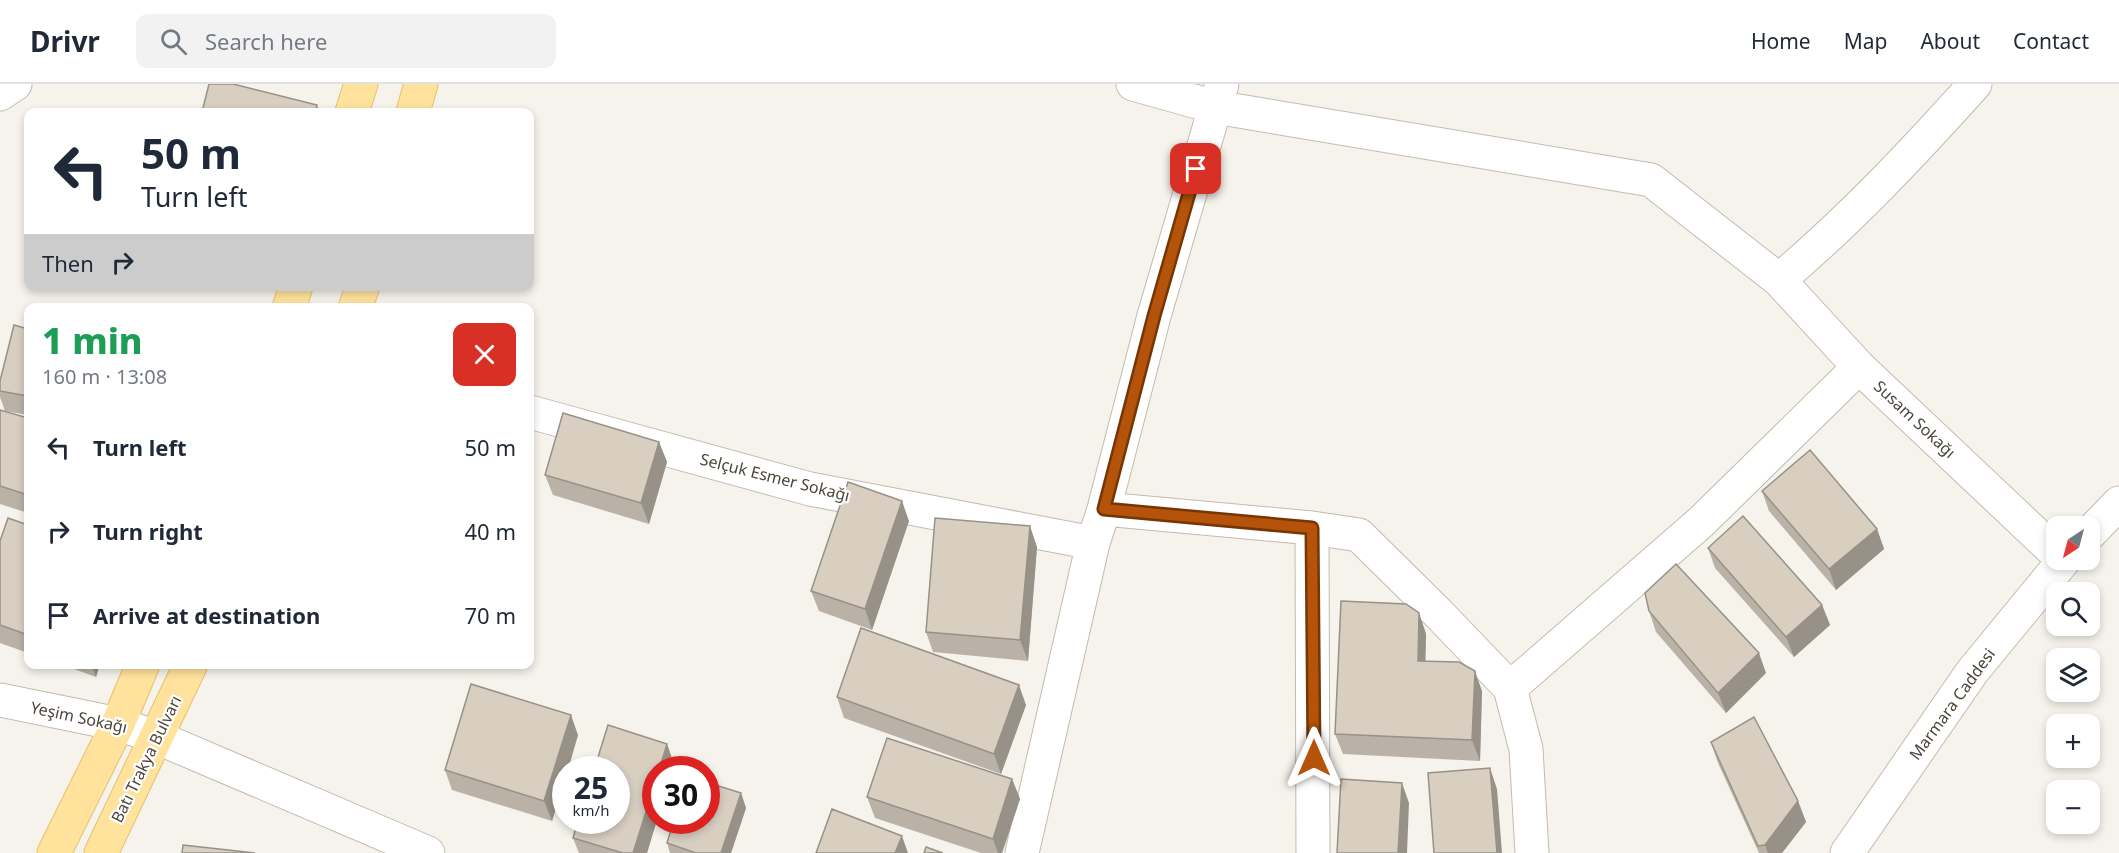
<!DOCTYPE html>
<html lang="en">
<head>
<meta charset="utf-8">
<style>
  body { margin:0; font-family:"Noto Sans",sans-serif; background:#f2f2f3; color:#1f2937; height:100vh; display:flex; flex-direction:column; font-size:22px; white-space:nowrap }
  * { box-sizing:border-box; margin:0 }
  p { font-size:20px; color:#747a83 }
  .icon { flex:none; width:33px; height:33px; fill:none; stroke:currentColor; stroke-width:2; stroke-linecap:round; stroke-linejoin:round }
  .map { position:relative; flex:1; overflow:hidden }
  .sheet { position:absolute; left:24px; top:219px; width:510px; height:366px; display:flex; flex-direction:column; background:#fff; border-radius:12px; box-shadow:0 3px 9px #0003 }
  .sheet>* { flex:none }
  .guide { position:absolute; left:24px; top:24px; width:510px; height:183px; border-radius:12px; box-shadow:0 3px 9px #0003; background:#fff; color:#1f2937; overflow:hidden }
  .needle { width:39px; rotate:216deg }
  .controls { position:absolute; left:2046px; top:432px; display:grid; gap:12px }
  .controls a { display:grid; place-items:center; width:54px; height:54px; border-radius:12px; background:#fff; box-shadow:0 3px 9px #0003; font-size:30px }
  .speed { position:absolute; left:552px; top:672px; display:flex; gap:12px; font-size:30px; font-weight:700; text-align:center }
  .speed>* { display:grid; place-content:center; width:78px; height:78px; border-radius:50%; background:#fff; box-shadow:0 3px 9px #0003; line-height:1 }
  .speed small { font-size:15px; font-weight:400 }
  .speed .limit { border:9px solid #d22; background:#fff; color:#111 }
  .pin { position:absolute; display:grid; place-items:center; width:51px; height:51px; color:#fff; margin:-26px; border-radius:12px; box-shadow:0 3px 9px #0006 }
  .me { position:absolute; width:66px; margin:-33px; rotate:0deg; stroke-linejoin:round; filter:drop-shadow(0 0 4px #0008) }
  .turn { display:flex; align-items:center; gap:21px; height:126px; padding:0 18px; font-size:27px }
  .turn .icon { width:78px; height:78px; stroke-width:2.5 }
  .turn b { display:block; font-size:42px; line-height:51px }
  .then { display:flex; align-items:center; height:57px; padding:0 18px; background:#0003; gap:12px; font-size:22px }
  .round { display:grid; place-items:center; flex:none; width:63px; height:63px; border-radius:12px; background:#f2f2f3 }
  .head { display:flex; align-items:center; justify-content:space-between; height:102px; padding:0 18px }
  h1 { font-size:36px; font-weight:800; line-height:45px; color:#1e9e55 }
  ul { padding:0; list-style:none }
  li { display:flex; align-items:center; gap:18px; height:84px; padding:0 18px }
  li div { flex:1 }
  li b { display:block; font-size:22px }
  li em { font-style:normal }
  header { display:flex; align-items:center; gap:36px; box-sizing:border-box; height:84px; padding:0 30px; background:#fff; border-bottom:2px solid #e0e1e3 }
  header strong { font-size:28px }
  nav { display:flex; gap:33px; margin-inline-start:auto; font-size:21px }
  .search { width:420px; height:54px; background:#f2f2f3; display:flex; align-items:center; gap:15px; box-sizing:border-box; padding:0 21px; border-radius:12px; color:#747a83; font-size:22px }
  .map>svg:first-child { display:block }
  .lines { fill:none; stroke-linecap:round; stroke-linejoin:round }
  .minor-casing { stroke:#c2bbae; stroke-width:35 }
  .major-casing { stroke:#e6c16a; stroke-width:35 }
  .minor { stroke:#fff; stroke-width:33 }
  .major { stroke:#ffe39c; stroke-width:33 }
  .wall { fill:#bab2a6 }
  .shaded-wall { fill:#979187 }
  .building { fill:#d8cfc1; stroke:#979187; stroke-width:1.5 }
  .route-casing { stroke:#753606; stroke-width:15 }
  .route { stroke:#b45309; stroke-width:10 }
  .labels { text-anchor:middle; stroke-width:4.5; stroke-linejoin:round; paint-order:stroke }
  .street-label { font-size:16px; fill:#4b4439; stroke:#fff }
</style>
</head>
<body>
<header>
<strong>Drivr</strong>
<div class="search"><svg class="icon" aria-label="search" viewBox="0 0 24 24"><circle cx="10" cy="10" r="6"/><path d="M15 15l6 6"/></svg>Search here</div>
<nav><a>Home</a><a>Map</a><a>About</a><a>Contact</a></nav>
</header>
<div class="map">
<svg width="2119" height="769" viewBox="0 0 2119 769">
  <rect width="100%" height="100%" fill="#f6f3ec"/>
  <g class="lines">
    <!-- minor casing -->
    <g class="minor-casing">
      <path id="minor" d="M 1133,0 L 1215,23 L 1651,96 L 1779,196 L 1859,283 L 2056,469
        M 0,10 L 15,0
        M 1779,196 C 1850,136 1913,69 1975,0
        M 530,328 L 810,405 L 1093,459
        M 1104,425 L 1312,444 L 1359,451 L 1439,530 L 1510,604 L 1526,665 L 1532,769
        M 1312,444 L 1313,769
        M 2090,449 L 2119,419
        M 1510,604 L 1701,438 L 1859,283
        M 0,616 L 118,640 L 156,653 L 428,769
        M 1022,769 L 1093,459 L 1104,425 L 1154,232 L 1222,0
        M 1847,769 L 1972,588 L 2064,476"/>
    </g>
    <!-- major casing -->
    <g class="major-casing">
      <path id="major" d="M 352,28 L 361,0
        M 413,28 L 421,0
        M 289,224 L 296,202
        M 355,224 L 363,202
        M 54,769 L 118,640 L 143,580
        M 101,769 L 191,580"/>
    </g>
    <!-- minor -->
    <use href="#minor" class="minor"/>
    <!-- major -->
    <use href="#major" class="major"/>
  </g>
  <!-- wall -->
  <path class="wall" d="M 28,245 L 28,331 L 5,327 L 0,313 L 0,297 Z
    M 0,326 L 28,334 L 28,429 L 0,420 Z
    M 659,358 L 667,378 L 649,440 L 553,411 L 545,391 Z
    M 1762,407 L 1877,445 L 1884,465 L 1836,506 L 1769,427 Z
    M 909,437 L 872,546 L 819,527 L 811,507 Z
    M 28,441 L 28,569 L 0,559 L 0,457 Z
    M 1037,463 L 1028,577 L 933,568 L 926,548 Z
    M 1708,464 L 1822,521 L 1830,541 L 1794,573 L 1715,484 Z
    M 1649,527 L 1766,589 L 1726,629 L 1656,548 Z
    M 1419,529 L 1426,550 L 1425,577 L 1482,607 L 1480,677 L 1343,670 L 1335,650 Z
    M 60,580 L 100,580 L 96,593 Z
    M 837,613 L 1026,621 L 1001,690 L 844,634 Z
    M 608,641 L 667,660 L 674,680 L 673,686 L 656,686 L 656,736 L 657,736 L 647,769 L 579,769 L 573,754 L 578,736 L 616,736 L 616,686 L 594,686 Z
    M 578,651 L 566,686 L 566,693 L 552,737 L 452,706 L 445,686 Z
    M 1711,658 L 1798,717 L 1806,738 L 1782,769 L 1759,769 L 1718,679 Z
    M 1012,695 L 1020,715 L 1002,769 L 981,769 L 875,734 L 867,713 Z
    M 741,709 L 746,724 L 731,769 L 670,769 L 667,759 Z"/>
  <!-- shaded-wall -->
  <path class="shaded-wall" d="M 317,21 L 319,28 L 315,28 Z
    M 659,358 L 667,378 L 649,440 L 641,419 Z
    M 902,417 L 909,437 L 872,546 L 865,525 Z
    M 1030,442 L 1037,463 L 1028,577 L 1020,556 Z
    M 1877,445 L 1884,465 L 1836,506 L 1829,485 Z
    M 1822,521 L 1830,541 L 1794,573 L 1786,553 Z
    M 1419,529 L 1426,550 L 1425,597 L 1418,577 Z
    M 1759,569 L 1766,589 L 1726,629 L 1718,609 Z
    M 91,580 L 100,580 L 96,593 Z
    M 1475,587 L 1482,607 L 1480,677 L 1472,656 Z
    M 1019,601 L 1026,621 L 1001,690 L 994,670 Z
    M 571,631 L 578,651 L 568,686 L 566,686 L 566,693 L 552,737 L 544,717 Z
    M 667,660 L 674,680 L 673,686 L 659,686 Z
    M 1490,684 L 1497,705 L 1502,769 L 1497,769 Z
    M 1012,695 L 1020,715 L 1002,769 L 998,769 L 993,755 Z
    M 656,696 L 656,736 L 657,736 L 647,769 L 633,769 Z
    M 1402,699 L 1409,719 L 1407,769 L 1398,769 Z
    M 741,709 L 746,724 L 731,769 L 721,769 Z
    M 1798,717 L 1806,738 L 1782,769 L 1768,769 L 1765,761 Z
    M 902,752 L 908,769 L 895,769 Z"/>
  <!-- building -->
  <path class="building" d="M 209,0 L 233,0 L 317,21 L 315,28 L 202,28 Z
    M 14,241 L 28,245 L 28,312 L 0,307 L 0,297 Z
    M 0,326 L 28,334 L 28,411 L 0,402 Z
    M 563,329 L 659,358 L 641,419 L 545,391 Z
    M 1810,366 L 1877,445 L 1829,485 L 1762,407 Z
    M 848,398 L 902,417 L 865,525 L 811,507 Z
    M 1743,432 L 1822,521 L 1786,553 L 1708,464 Z
    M 8,434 L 28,441 L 28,551 L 0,541 L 0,457 Z
    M 935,434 L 1030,442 L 1020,556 L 926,548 Z
    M 1676,480 L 1759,569 L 1718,609 L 1649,527 L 1645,509 Z
    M 1341,517 L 1406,520 L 1419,529 L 1418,577 L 1459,578 L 1475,587 L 1472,656 L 1335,650 Z
    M 861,544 L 1019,601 L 994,670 L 837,613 Z
    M 471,600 L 571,631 L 544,717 L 445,686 Z
    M 1754,633 L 1798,717 L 1765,761 L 1758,762 L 1711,658 Z
    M 608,641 L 667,660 L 659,686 L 656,686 L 656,696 L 633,769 L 623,769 L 573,754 L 578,736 L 616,736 L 616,686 L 594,686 Z
    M 887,654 L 1012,695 L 993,755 L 867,713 Z
    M 1490,684 L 1497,769 L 1434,769 L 1428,689 Z
    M 1341,695 L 1402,699 L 1398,769 L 1337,769 Z
    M 706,698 L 741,709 L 721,769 L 696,769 L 667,759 L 674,736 L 706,736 Z
    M 832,725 L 902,752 L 895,769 L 816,769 Z
    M 183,761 L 255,769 L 182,769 Z
    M 926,763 L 943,769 L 924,769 Z"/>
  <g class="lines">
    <!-- route casing -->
    <g class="route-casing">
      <path id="route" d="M 1196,85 L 1154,232 L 1104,425 L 1312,444 L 1314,674"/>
    </g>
    <!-- route -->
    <use href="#route" class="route"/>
  </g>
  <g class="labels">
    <!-- street labels -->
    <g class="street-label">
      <text transform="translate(1915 335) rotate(43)" y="6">Susam Sokağı</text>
      <text transform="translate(775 393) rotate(14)" y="6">Selçuk Esmer Sokağı</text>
      <text transform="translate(1952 620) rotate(-54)" y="6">Marmara Caddesi</text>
      <text transform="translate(79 633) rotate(12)" y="6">Yeşim Sokağı</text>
      <text transform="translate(146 675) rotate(-64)" y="6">Batı Trakya Bulvarı</text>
    </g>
  </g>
</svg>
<div class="controls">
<a><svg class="needle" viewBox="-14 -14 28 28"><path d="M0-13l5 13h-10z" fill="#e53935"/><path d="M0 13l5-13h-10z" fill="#747a83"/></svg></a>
<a><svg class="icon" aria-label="search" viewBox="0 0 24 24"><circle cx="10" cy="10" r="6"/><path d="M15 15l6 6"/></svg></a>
<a><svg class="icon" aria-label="layers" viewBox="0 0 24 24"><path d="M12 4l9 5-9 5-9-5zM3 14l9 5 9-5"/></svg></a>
<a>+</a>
<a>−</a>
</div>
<div class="speed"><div>25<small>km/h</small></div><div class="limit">30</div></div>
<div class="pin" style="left:1196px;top:85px;background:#d93025"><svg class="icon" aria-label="arrive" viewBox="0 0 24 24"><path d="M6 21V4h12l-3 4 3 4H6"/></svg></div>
<svg class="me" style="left:1314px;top:674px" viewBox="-20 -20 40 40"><path d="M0-17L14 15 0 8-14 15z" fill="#b45309" stroke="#fff" stroke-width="4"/></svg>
<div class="guide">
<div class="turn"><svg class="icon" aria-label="left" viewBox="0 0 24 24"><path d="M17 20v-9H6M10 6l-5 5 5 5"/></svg><div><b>50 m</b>Turn left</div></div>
<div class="then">Then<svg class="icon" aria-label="right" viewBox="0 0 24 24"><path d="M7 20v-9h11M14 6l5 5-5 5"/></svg></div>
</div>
<section class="sheet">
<div class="head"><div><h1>1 min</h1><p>160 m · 13:08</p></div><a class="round" style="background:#d93025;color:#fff"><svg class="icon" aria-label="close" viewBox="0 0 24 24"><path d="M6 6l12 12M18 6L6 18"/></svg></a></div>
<ul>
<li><svg class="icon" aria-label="left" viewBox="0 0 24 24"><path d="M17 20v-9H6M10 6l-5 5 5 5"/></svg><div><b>Turn left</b></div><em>50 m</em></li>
<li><svg class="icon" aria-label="right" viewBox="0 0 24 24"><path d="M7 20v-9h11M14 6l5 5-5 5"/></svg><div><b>Turn right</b></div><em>40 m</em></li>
<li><svg class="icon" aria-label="arrive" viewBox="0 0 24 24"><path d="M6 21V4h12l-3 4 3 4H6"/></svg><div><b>Arrive at destination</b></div><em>70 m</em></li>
</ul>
</section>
</div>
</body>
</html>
